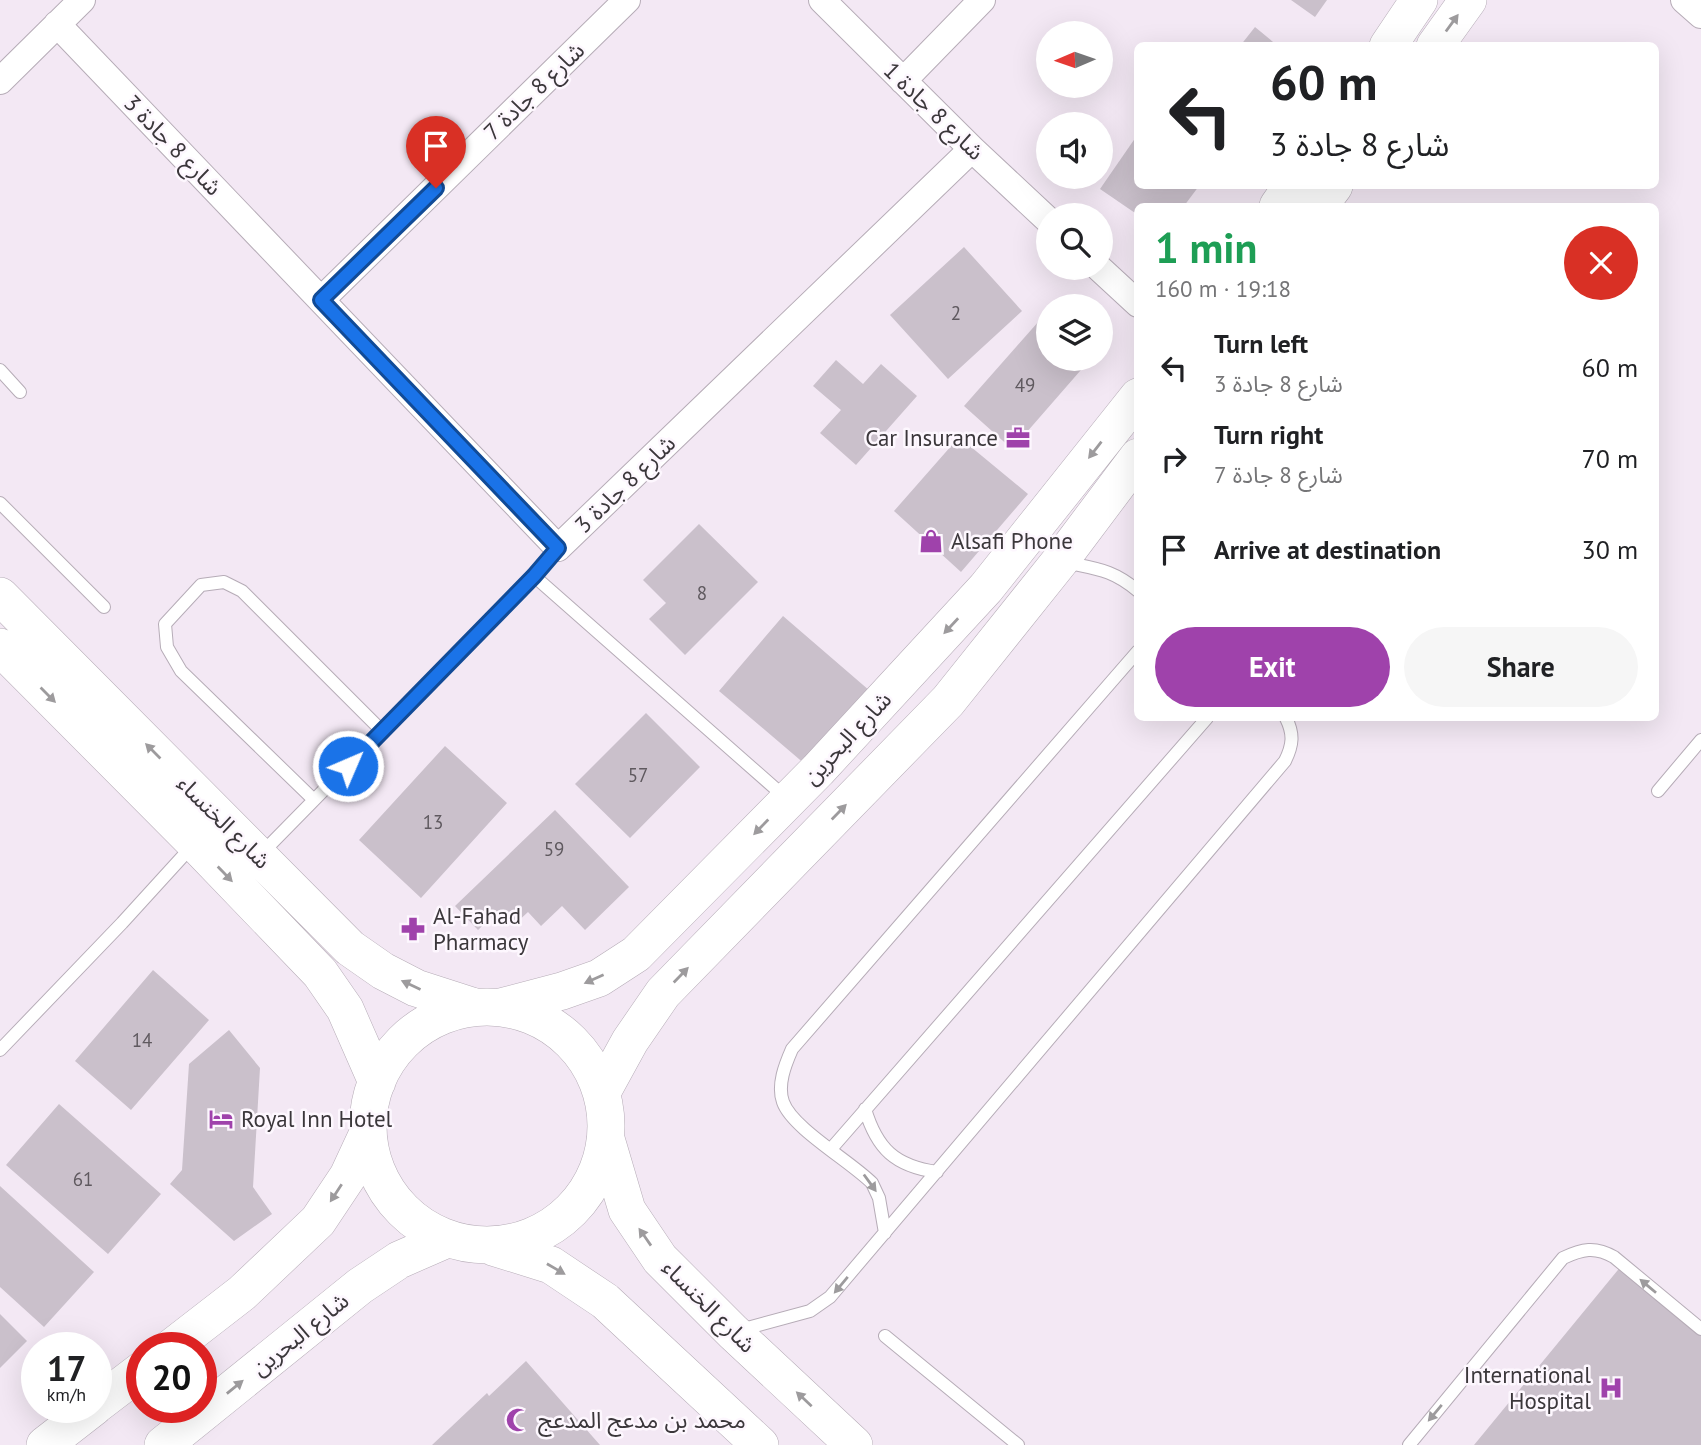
<!DOCTYPE html>
<html lang="en">
<head>
<meta charset="utf-8">
<style>
  body { margin:0; font-family:"PT Sans","Noto Sans Arabic",sans-serif; background:#f6f6f6; color:#202124; height:100vh; display:flex; flex-direction:column; font-size:26px; white-space:nowrap }
  * { box-sizing:border-box; margin:0 }
  p { font-size:23px; color:#757577 }
  .icon { flex:none; width:38px; height:38px; fill:none; stroke:currentColor; stroke-width:2; stroke-linecap:round; stroke-linejoin:round }
  .map { position:relative; flex:1; overflow:hidden }
  .drawer { position:absolute; left:1134px; top:203px; width:525px; height:518px; display:flex; flex-direction:column; background:#fff; border-radius:10px; box-shadow:0 7px 28px #0002 }
  .drawer>* { flex:none }
  .banner { position:absolute; left:1134px; top:42px; width:525px; height:147px; border-radius:10px; box-shadow:0 7px 28px #0002; background:#fff; color:#202124; overflow:hidden }
  .needle { width:46px; rotate:268deg }
  .buttons { position:absolute; left:1036px; top:21px; display:grid; gap:14px }
  .buttons a { display:grid; place-items:center; width:77px; height:77px; border-radius:50%; background:#fff; box-shadow:0 7px 28px #0002; font-size:35px }
  .speed { position:absolute; left:21px; top:1332px; display:flex; gap:14px; font-size:35px; font-weight:700; text-align:center }
  .speed>* { display:grid; place-content:center; width:91px; height:91px; border-radius:50%; background:#fff; box-shadow:0 7px 28px #0002; line-height:1 }
  .speed small { font-size:18px; font-weight:400 }
  .speed .limit { border:10px solid #d22; background:#fff; color:#111 }
  .pin { position:absolute; display:grid; place-items:center; width:60px; height:60px; color:#fff; margin:-72px -30px; border-radius:50% 50% 50% 0; rotate:-45deg; box-shadow:0 0 7px #0007 }
  .pin .icon { rotate:45deg }
  .me { position:absolute; width:77px; margin:-38px; rotate:45deg; stroke-linejoin:round; filter:drop-shadow(0 0 5px #0008) }
  .turn { display:flex; align-items:center; gap:24px; height:147px; padding:0 21px; font-size:32px }
  .turn .icon { width:91px; height:91px; stroke-width:2.5 }
  .turn b { display:block; font-size:49px; line-height:60px }
  .round { display:grid; place-items:center; flex:none; width:74px; height:74px; border-radius:37px; background:#f6f6f6 }
  .head { display:flex; align-items:center; justify-content:space-between; height:119px; padding:0 21px }
  h1 { font-size:42px; font-weight:800; line-height:52px; color:#1e9e55 }
  .primary-button { display:flex; gap:14px; margin-top:auto; padding:14px 21px }
  .primary-button a { flex:1; height:80px; border-radius:42px; background:#9f42ab; color:#fff; font-size:28px; font-weight:800; line-height:80px; text-align:center }
  .primary-button a+a { background:#f6f6f6; color:#202124 }
  ul { padding:0; list-style:none }
  li { display:flex; align-items:center; gap:21px; height:91px; padding:0 21px }
  li div { flex:1 }
  li b { display:block; font-size:26px }
  li em { font-style:normal }
  .map>svg:first-child { display:block }
  .building { fill:#cac0cb }
  .lines { fill:none; stroke-linecap:round; stroke-linejoin:round }
  .lane-casing { stroke:#b6acb7; stroke-width:14 }
  .street-casing { stroke:#b6acb7; stroke-width:28 }
  .secondary-casing { stroke:#b6acb7; stroke-width:38 }
  .lane { stroke:#fff; stroke-width:12 }
  .street { stroke:#fff; stroke-width:26 }
  .secondary { stroke:#fff; stroke-width:37 }
  .oneway { fill:#9d9b9d }
  .route-casing { stroke:#114b97; stroke-width:18 }
  .route { stroke:#1a73e8; stroke-width:12 }
  .labels { text-anchor:middle; stroke-width:5; stroke-linejoin:round; paint-order:stroke }
  .number-label { font-size:19px; fill:#5f595f }
  .street-label { font-size:23px; fill:#3b373b; stroke:#fdf7fe }
  .poi-label { font-size:23px; fill:#3b373b; stroke:#fdf7fe; text-anchor:start }
</style>
</head>
<body>
<div class="map">
<svg width="1701" height="1445" viewBox="0 0 1701 1445">
  <rect width="100%" height="100%" fill="#f3e8f4"/>
  <!-- building -->
  <path class="building" d="M 1291,0 L 1327,0 L 1315,17 Z
    M 1255,27 L 1278,46 L 1240,46 Z
    M 1138,134 L 1138,186 L 1199,186 L 1184,206 L 1138,206 L 1138,215 L 1100,189 Z
    M 964,247 L 1022,311 L 948,379 L 890,315 Z
    M 1039,321 L 1048,330 L 1048,359 L 1081,359 L 1087,363 L 1012,449 L 964,406 Z
    M 836,360 L 863,384 L 881,364 L 917,396 L 856,465 L 820,433 L 841,410 L 813,386 Z
    M 959,437 L 1028,494 L 961,572 L 894,511 Z
    M 699,524 L 758,582 L 685,655 L 649,619 L 666,603 L 643,580 Z
    M 783,616 L 870,691 L 806,765 L 719,691 Z
    M 646,713 L 700,767 L 630,838 L 575,784 Z
    M 445,746 L 507,803 L 421,898 L 359,840 Z
    M 555,810 L 629,887 L 585,930 L 562,906 L 541,926 L 528,912 L 513,926 L 498,911 L 478,930 L 455,906 Z
    M 153,970 L 209,1020 L 131,1110 L 75,1061 Z
    M 229,1030 L 260,1068 L 253,1187 L 272,1214 L 234,1241 L 170,1184 L 182,1170 L 189,1064 Z
    M 59,1104 L 161,1194 L 108,1254 L 6,1165 Z
    M 0,1186 L 94,1272 L 44,1327 L 0,1287 Z
    M 1622,1265 L 1701,1331 L 1701,1445 L 1474,1445 Z
    M 0,1314 L 27,1341 L 0,1368 Z
    M 526,1361 L 600,1445 L 432,1445 L 487,1393 L 489,1396 Z"/>
  <g class="lines">
    <!-- lane casing -->
    <g class="lane-casing">
      <path id="lane" d="M 0,370 L 20,392
        M 0,503 L 104,607
        M 1064,562 C 1096,569 1112,569 1138,591
        M 534,576 L 786,798
        M 1658,791 L 1701,740
        M 314,800 L 181,671 L 167,647 L 165,624 L 201,585 L 224,582 L 242,591 L 382,731
        M 261,854 L 534,576 L 558,548
        M 0,1050 L 122,923 L 194,844
        M 865,1109 C 877,1149 895,1166 937,1172
        M 831,1149 L 1207,718
        M 885,1233 L 879,1198 L 872,1183 C 850,1161 792,1128 783,1102 C 777,1085 785,1065 792,1049 L 1138,651
        M 740,1330 L 810,1311 L 830,1297 L 1285,761 C 1293,745 1294,734 1286,718
        M 885,1336 L 1018,1445
        M 1409,1445 L 1563,1258 C 1582,1249 1595,1246 1614,1257 L 1701,1329"/>
    </g>
    <!-- street casing -->
    <g class="street-casing">
      <path id="street" d="M 822,0 L 972,149 L 1048,220
        M 1684,0 L 1701,15
        M 57,24 L 558,548 L 972,149
        M 0,81 L 82,0
        M 903,81 L 982,0
        M 1099,268 L 1138,304
        M 321,300 L 627,0"/>
    </g>
    <!-- secondary casing -->
    <g class="secondary-casing">
      <path id="secondary" d="M 1388,46 L 1419,0
        M 1435,46 L 1468,0
        M 1278,206 L 1292,186
        M 1319,206 L 1334,186
        M 0,596 L 350,948 L 383,971 L 416,988 L 475,1007
        M 0,647 L 195,843 L 320,973 L 345,1009 L 377,1082
        M 501,1007 L 562,991 L 599,978 L 636,954 L 818,770 L 986,588 L 1138,397
        M368 1126a119 119 0 1 1 238 0a119 119 0 1 1-238 0Z
        M 602,1092 L 630,1041 L 663,993 L 948,701 L 1060,561 L 1138,457
        M 606,1139 L 627,1210 L 660,1259 L 733,1332 L 854,1445
        M 493,1247 L 551,1265 L 605,1301 L 760,1445
        M 171,1348 L 242,1293 L 318,1221 L 348,1176 L 368,1133
        M 96,1405 L 142,1370
        M 45,1445 L 94,1407
        M 163,1445 L 360,1286 L 399,1260 L 447,1239"/>
    </g>
    <!-- lane -->
    <use href="#lane" class="lane"/>
    <!-- street -->
    <use href="#street" class="street"/>
    <!-- secondary -->
    <use href="#secondary" class="secondary"/>
  </g>
  <!-- one-way arrows -->
  <defs><path id="oneway-solid" d="M-6-.8H1V-3.2L6.5 0L1 3.2V.8H-6Z" transform="scale(1.75)"/></defs>
  <g class="oneway">
    <use href="#oneway-solid" transform="translate(1452 23) rotate(-54)"/>
    <use href="#oneway-solid" transform="translate(1095 450) rotate(128)"/>
    <use href="#oneway-solid" transform="translate(951 626) rotate(133)"/>
    <use href="#oneway-solid" transform="translate(48 695) rotate(45)"/>
    <use href="#oneway-solid" transform="translate(153 751) rotate(-135)"/>
    <use href="#oneway-solid" transform="translate(839 812) rotate(-46)"/>
    <use href="#oneway-solid" transform="translate(761 827) rotate(134)"/>
    <use href="#oneway-solid" transform="translate(225 874) rotate(46)"/>
    <use href="#oneway-solid" transform="translate(681 975) rotate(-46)"/>
    <use href="#oneway-solid" transform="translate(594 979) rotate(156)"/>
    <use href="#oneway-solid" transform="translate(411 985) rotate(-155)"/>
    <use href="#oneway-solid" transform="translate(870 1183) rotate(54)"/>
    <use href="#oneway-solid" transform="translate(336 1193) rotate(123)"/>
    <use href="#oneway-solid" transform="translate(645 1237) rotate(-125)"/>
    <use href="#oneway-solid" transform="translate(556 1269) rotate(30)"/>
    <use href="#oneway-solid" transform="translate(841 1285) rotate(130)"/>
    <use href="#oneway-solid" transform="translate(1648 1286) rotate(-140)"/>
    <use href="#oneway-solid" transform="translate(235 1387) rotate(-39)"/>
    <use href="#oneway-solid" transform="translate(804 1399) rotate(-137)"/>
    <use href="#oneway-solid" transform="translate(1435 1413) rotate(130)"/>
  </g>
  <g class="lines">
    <!-- route casing -->
    <g class="route-casing">
      <path id="route" d="M 348,766 L 534,576 L 558,548 L 321,300 L 436,188"/>
    </g>
    <!-- route -->
    <use href="#route" class="route"/>
  </g>
  <!-- icons -->
  <defs>
    <g id="office-bare" transform="scale(1.89)"><path d="M-6-3h4V-5.5h4V-3h4V5H-6ZM-1-4.5V-3h2v-1.5ZM-6 0V1H6V0Z" fill="#9f42ab" stroke="#fdf7fe" stroke-width="2.5" paint-order="stroke"/></g>
    <g id="shop-bare" transform="scale(1.89)"><path d="M-5-2.5h2.3a2.7 3.5 0 0 1 5.4 0H5L5.5 6h-11ZM-1.5-2.5h3a1.5 2.3 0 0 0-3 0Z" fill="#9f42ab" stroke="#fdf7fe" stroke-width="2.5" paint-order="stroke"/></g>
    <g id="pharmacy-bare" transform="scale(1.89)"><path d="M-2-6h4v4h4v4h-4v4h-4v-4h-4v-4h4Z" fill="#9f42ab" stroke="#fdf7fe" stroke-width="2.5" paint-order="stroke"/></g>
    <g id="hotel-bare" transform="scale(1.89)"><path d="M-6-4.5h1.5V1H6V5H4.5V3h-9V5H-6ZM-4 0a1.8 1.8 0 1 1 3.6 0ZM.5 0V-2.5h3Q6-2.5 6 0Z" fill="#9f42ab" stroke="#fdf7fe" stroke-width="2.5" paint-order="stroke"/></g>
    <g id="hospital-bare" transform="scale(1.89)"><path d="M-5-5h3v3.5h4V-5h3V5h-3V1.5h-4V5h-3Z" fill="#9f42ab" stroke="#fdf7fe" stroke-width="2.5" paint-order="stroke"/></g>
    <g id="mosque-bare" transform="scale(1.89)"><path d="M3.5-4.9A6 6 0 1 0 3.5 4.9A5 5 0 1 1 3.5-4.9Z" fill="#9f42ab" stroke="#fdf7fe" stroke-width="2.5" paint-order="stroke"/></g>
  </defs>
  <g fill-rule="evenodd">
    <use href="#office-bare" x="1018" y="438"/>
    <use href="#shop-bare" x="931" y="541"/>
    <use href="#pharmacy-bare" x="413" y="929"/>
    <use href="#hotel-bare" x="221" y="1119"/>
    <use href="#hospital-bare" x="1611" y="1388"/>
    <use href="#mosque-bare" x="518" y="1420"/>
  </g>
  <g class="labels">
    <!-- number labels -->
    <g class="number-label">
      <text x="956" y="320">2</text>
      <text x="1025" y="392">49</text>
      <text x="702" y="600">8</text>
      <text x="638" y="782">57</text>
      <text x="433" y="829">13</text>
      <text x="554" y="856">59</text>
      <text x="142" y="1047">14</text>
      <text x="83" y="1186">61</text>
    </g>
    <!-- street labels -->
    <g class="street-label">
      <text transform="translate(534 91) rotate(-44)" y="8">شارع 8 جادة 7</text>
      <text transform="translate(934 111) rotate(44)" y="8">شارع 8 جادة 1</text>
      <text transform="translate(173 145) rotate(46)" y="8">شارع 8 جادة 3</text>
      <text transform="translate(625 484) rotate(-44)" y="8">شارع 8 جادة 3</text>
      <text transform="translate(847 738) rotate(-47)" y="8">شارع البحرين</text>
      <text transform="translate(224 822) rotate(45)" y="8">شارع الخنساء</text>
      <text transform="translate(709 1306) rotate(45)" y="8">شارع الخنساء</text>
      <text transform="translate(300 1334) rotate(-39)" y="8">شارع البحرين</text>
    </g>
    <!-- poi labels -->
    <g class="poi-label">
      <text x="998" y="446" text-anchor="end">Car Insurance</text>
      <text x="951" y="549">Alsafi Phone</text>
      <text x="433" y="924">Al-Fahad<tspan x="433" dy="26">Pharmacy</tspan></text>
      <text x="241" y="1127">Royal Inn Hotel</text>
      <text x="1591" y="1383" text-anchor="end">International<tspan x="1591" dy="26">Hospital</tspan></text>
      <text x="538" y="1428">محمد بن مدعج المدعج</text>
    </g>
  </g>
</svg>
<div class="buttons">
<a><svg class="needle" viewBox="-14 -14 28 28"><path d="M0-13l5 13h-10z" fill="#e53935"/><path d="M0 13l5-13h-10z" fill="#757577"/></svg></a>
<a><svg class="icon" aria-label="sound" viewBox="0 0 24 24"><path d="M4 9h4l5-4v14l-5-4H4zM17 9q2 3 0 6"/></svg></a>
<a><svg class="icon" aria-label="search" viewBox="0 0 24 24"><circle cx="10" cy="10" r="6"/><path d="M15 15l6 6"/></svg></a>
<a><svg class="icon" aria-label="layers" viewBox="0 0 24 24"><path d="M12 4l9 5-9 5-9-5zM3 14l9 5 9-5"/></svg></a>
</div>
<div class="speed"><div>17<small>km/h</small></div><div class="limit">20</div></div>
<div class="pin" style="left:436px;top:188px;background:#d93025"><svg class="icon" aria-label="arrive" viewBox="0 0 24 24"><path d="M6 21V4h12l-3 4 3 4H6"/></svg></div>
<svg class="me" style="left:348px;top:766px" viewBox="-20 -20 40 40"><circle r="17" fill="#1a73e8" stroke="#fff" stroke-width="3"/><path d="M0-11L8 9 0 5-8 9z" fill="#fff"/></svg>
<div class="banner">
<div class="turn"><svg class="icon" aria-label="left" viewBox="0 0 24 24"><path d="M17 20v-9H6M10 6l-5 5 5 5"/></svg><div><b>60 m</b>شارع 8 جادة 3</div></div>
</div>
<section class="drawer">
<div class="head"><div><h1>1 min</h1><p>160 m · 19:18</p></div><a class="round" style="background:#d93025;color:#fff"><svg class="icon" aria-label="close" viewBox="0 0 24 24"><path d="M6 6l12 12M18 6L6 18"/></svg></a></div>
<ul>
<li><svg class="icon" aria-label="left" viewBox="0 0 24 24"><path d="M17 20v-9H6M10 6l-5 5 5 5"/></svg><div><b>Turn left</b><p>شارع 8 جادة 3</p></div><em>60 m</em></li>
<li><svg class="icon" aria-label="right" viewBox="0 0 24 24"><path d="M7 20v-9h11M14 6l5 5-5 5"/></svg><div><b>Turn right</b><p>شارع 8 جادة 7</p></div><em>70 m</em></li>
<li><svg class="icon" aria-label="arrive" viewBox="0 0 24 24"><path d="M6 21V4h12l-3 4 3 4H6"/></svg><div><b>Arrive at destination</b></div><em>30 m</em></li>
</ul>
<div class="primary-button"><a>Exit</a><a>Share</a></div>
</section>
</div>
</body>
</html>
